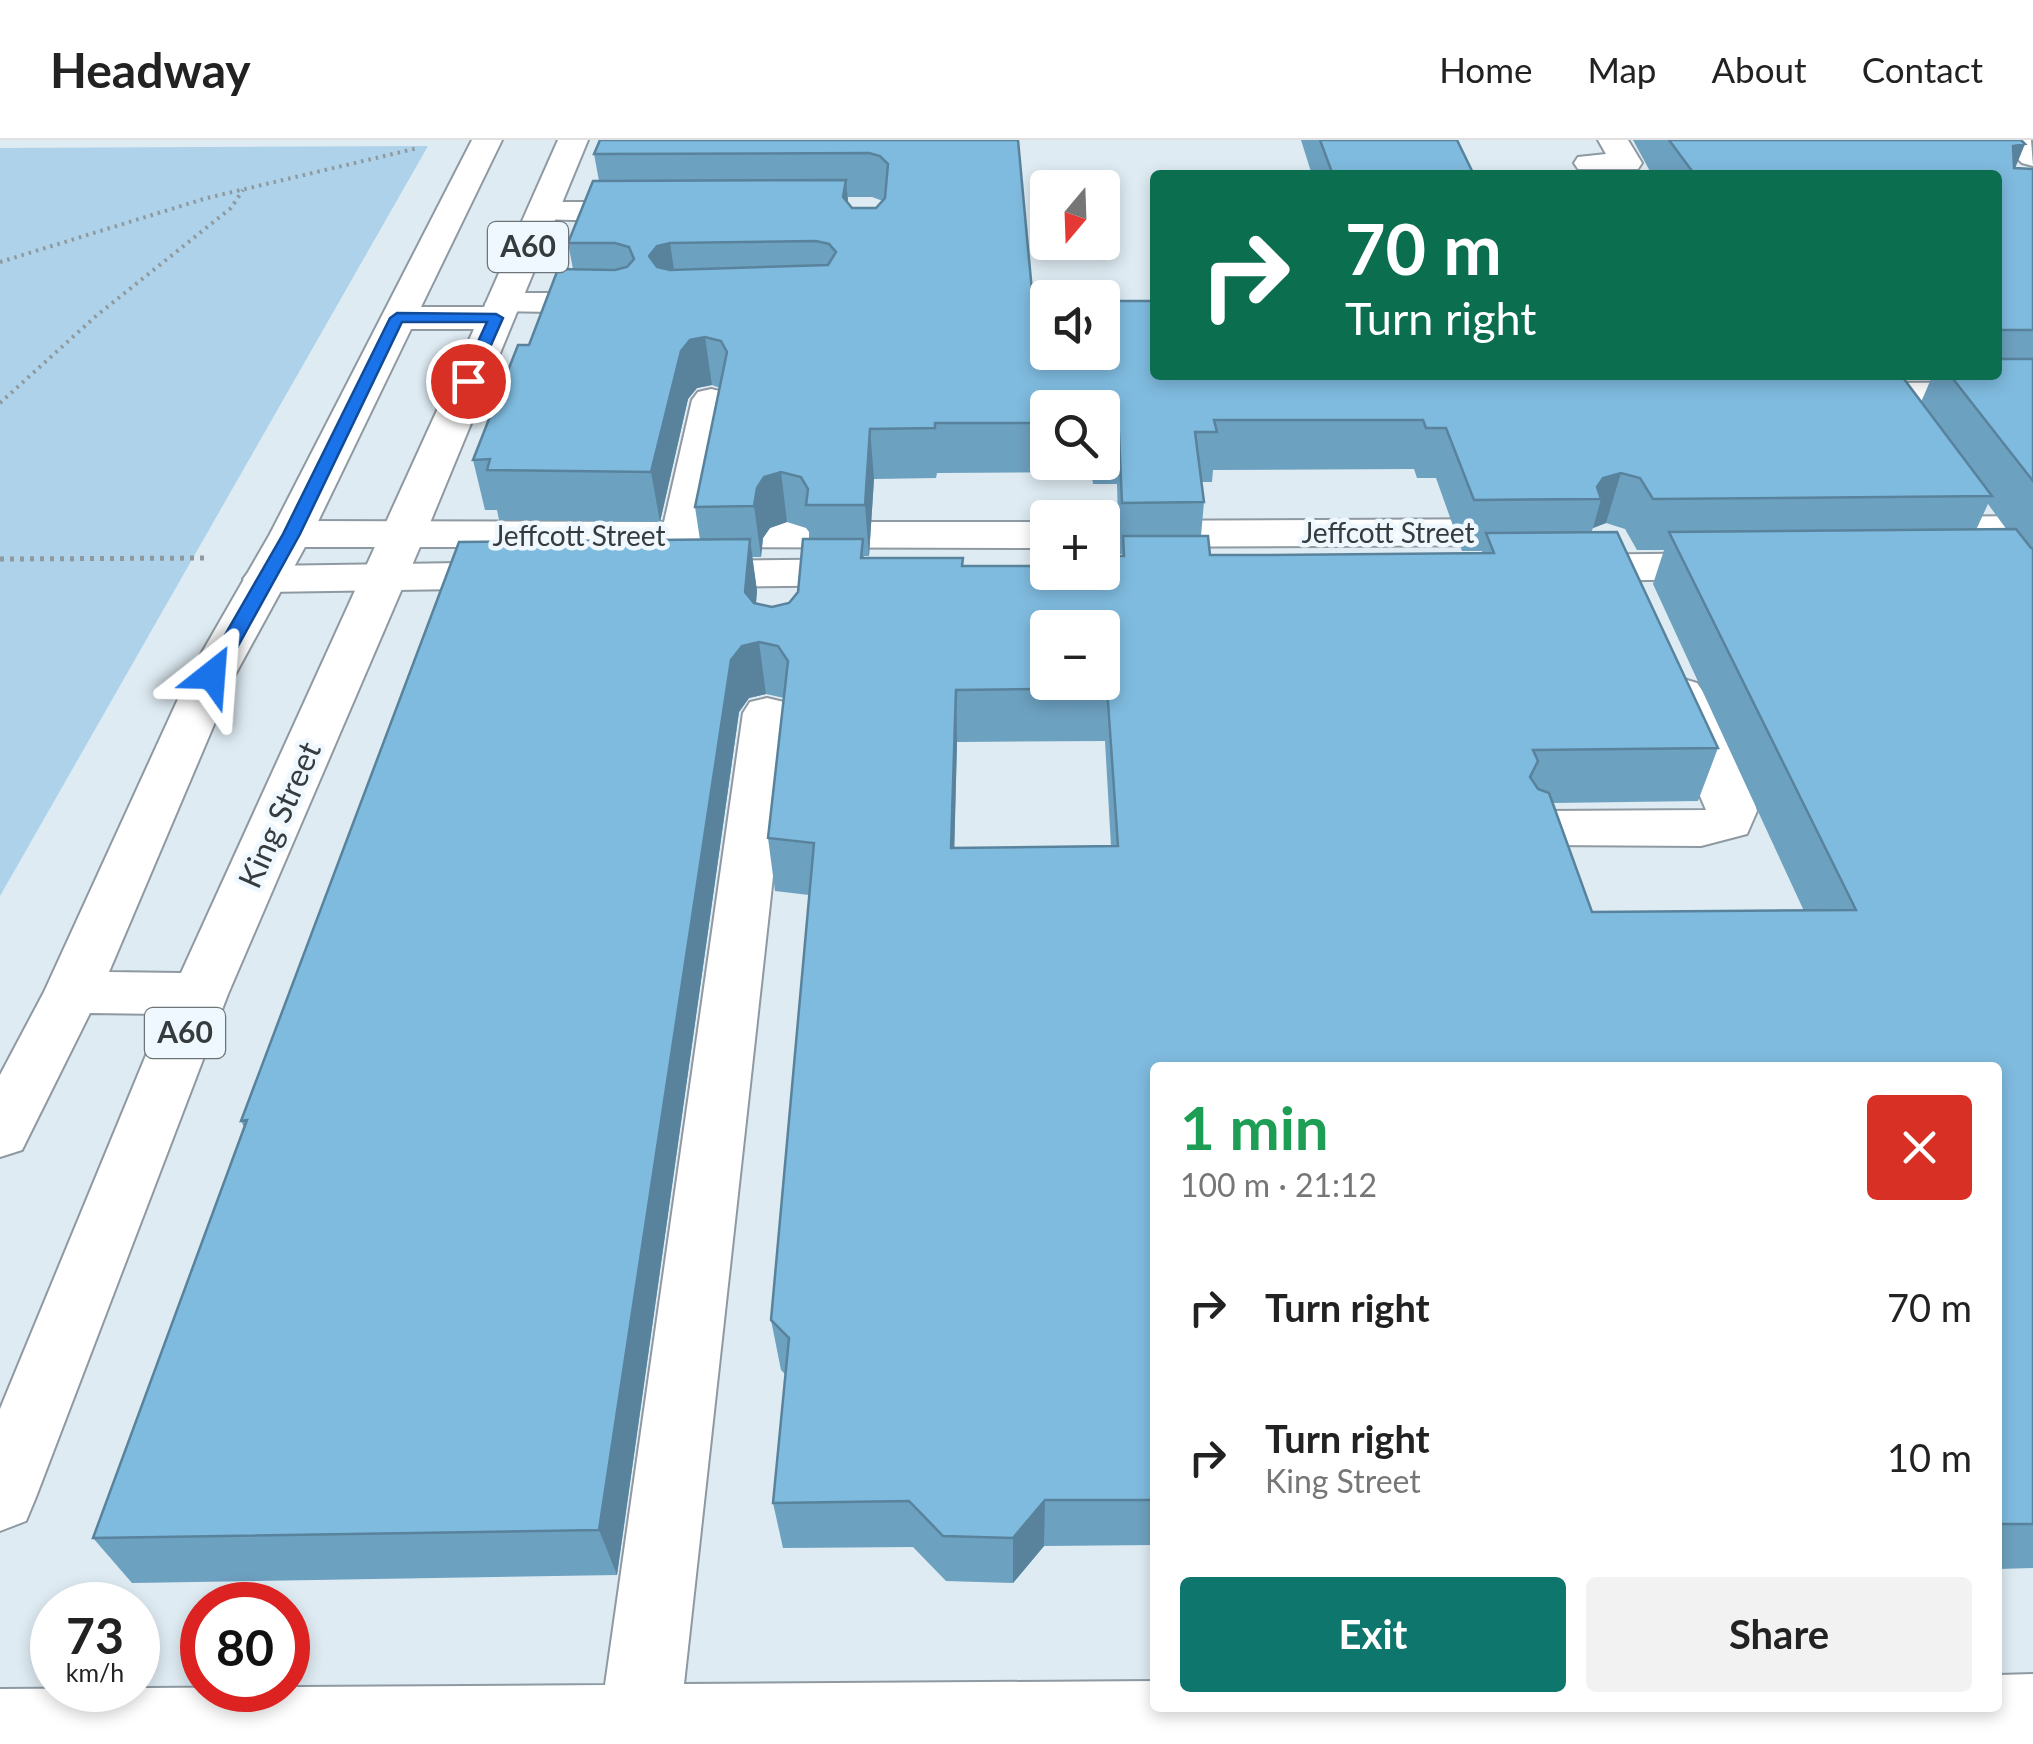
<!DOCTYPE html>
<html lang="en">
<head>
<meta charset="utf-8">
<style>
  body { margin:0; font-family:Lato,sans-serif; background:#f2f2f2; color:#222; height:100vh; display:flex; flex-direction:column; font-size:38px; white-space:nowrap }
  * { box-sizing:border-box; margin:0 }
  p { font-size:32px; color:#767676 }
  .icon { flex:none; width:55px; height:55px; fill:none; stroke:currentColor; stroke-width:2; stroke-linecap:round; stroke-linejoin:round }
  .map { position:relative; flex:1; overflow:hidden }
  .sheet { position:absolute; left:1150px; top:922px; width:852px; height:650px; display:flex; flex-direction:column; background:#fff; border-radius:10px; box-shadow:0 5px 15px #0003 }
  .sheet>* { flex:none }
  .banner { position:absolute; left:1150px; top:30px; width:852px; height:210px; border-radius:10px; box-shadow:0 5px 15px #0003; background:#0b6e4f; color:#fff; overflow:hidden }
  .needle { width:65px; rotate:199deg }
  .controls { position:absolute; left:1030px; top:30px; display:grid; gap:20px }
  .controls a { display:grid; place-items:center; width:90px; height:90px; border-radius:10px; background:#fff; box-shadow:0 5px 15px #0003; font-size:50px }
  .speed { position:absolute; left:30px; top:1442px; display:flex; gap:20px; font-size:50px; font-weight:700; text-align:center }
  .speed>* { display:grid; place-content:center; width:130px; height:130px; border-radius:50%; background:#fff; box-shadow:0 5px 15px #0003; line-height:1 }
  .speed small { font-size:25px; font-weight:400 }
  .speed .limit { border:15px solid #d22; background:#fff; color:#111 }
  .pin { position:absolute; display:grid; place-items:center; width:85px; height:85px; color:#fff; margin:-42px; border:5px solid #fff; border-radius:50%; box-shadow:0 2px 10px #0007 }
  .me { position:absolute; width:110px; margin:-55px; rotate:28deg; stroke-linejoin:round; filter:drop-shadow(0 0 8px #0008) }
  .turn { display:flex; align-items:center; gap:35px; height:210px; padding:0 30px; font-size:45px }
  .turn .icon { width:130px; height:130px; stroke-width:2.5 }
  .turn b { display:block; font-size:70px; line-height:85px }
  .round { display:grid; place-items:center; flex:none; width:105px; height:105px; border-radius:10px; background:#f2f2f2 }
  .summary { display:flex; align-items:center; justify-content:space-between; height:170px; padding:0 30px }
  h1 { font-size:60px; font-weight:700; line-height:75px; color:#1e9e55 }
  .cta { display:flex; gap:20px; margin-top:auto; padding:20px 30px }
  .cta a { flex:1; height:115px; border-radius:10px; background:#0f766e; color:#fff; font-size:40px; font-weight:700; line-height:115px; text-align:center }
  .cta a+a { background:#f2f2f2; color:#222 }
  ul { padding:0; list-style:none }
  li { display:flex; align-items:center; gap:30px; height:150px; padding:0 30px }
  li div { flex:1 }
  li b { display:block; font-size:38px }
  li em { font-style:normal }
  header { display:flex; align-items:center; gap:60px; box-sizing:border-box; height:140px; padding:0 50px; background:#fff; border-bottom:2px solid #e0e0e0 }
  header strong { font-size:48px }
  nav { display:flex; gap:55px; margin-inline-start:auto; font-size:35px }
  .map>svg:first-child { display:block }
  .green { fill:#add2e9 }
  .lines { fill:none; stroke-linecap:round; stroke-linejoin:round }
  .minor-casing { stroke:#8e99a1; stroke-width:4 }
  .major-casing { stroke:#8e99a1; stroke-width:4 }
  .highway-casing { stroke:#8e99a1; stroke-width:4 }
  .path-far1 { stroke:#8f999e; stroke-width:4; stroke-dasharray:2.5 5; stroke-linecap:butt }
  .path { stroke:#8f999e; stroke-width:5; stroke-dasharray:4 6; stroke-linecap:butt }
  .minor { fill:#fff; fill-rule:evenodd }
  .major { fill:#fff; fill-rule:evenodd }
  .highway { fill:#fff; fill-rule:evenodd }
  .wall { fill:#6da1c0; fill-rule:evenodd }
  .shaded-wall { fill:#59839c }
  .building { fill:#7fbbdf; stroke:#59839c; stroke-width:2.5; fill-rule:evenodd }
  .route { fill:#1a73e8; stroke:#114b97; stroke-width:2.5 }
  .labels { text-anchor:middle; stroke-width:9; stroke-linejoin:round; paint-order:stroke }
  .far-street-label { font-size:28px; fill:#363b3e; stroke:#eef8fe }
  .shield { fill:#eef8fe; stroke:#6d7478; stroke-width:2.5 }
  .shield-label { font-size:30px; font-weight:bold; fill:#363b3e }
  .street-label { font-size:32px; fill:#363b3e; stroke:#eef8fe }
</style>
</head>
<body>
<header>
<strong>Headway</strong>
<nav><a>Home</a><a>Map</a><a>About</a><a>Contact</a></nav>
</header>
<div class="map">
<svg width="2033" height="1604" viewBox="0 0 2033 1604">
  <rect width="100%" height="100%" fill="#deebf2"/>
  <!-- green -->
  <path class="green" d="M 428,6 L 0,756 L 0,8 Z"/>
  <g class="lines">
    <!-- minor casing -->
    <g class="minor-casing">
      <path id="minor" d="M 1598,0 L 1628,0 L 1642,23 L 1638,29 L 1578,29 L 1574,23 L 1578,17 L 1606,14 Z
        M 544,62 L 656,62 L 667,65 L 672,72 L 667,79 L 656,82 L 533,79 L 528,72 L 533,65 Z
        M 503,153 L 619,153 L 631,156 L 636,163 L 631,170 L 619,173 L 491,171 L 485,164 L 491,157 Z
        M 2033,242 L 2033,264 L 1884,265 L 1871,262 L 1865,254 L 1871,246 L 1884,243 Z
        M 711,249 L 724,252 L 730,260 L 706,382 L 1048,382 L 1048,408 L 700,407 L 698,421 L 875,419 L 890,423 L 897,432 L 890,441 L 875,445 L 681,447 L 659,440 L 652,431 L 658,407 L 291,407 L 276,403 L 270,394 L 276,385 L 291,381 L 664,382 L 692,260 L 698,252 Z
        M 2033,376 L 2033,402 L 1900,403 L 1885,399 L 1879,390 L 1885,381 L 1900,377 Z
        M 1529,379 L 1544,383 L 1550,392 L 1544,401 L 1529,405 L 1102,407 L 1102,381 Z
        M 1735,413 L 1750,417 L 1757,426 L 1750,435 L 1735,439 L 1561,441 L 1546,437 L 1539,428 L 1546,419 L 1561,415 Z
        M 520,422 L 535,426 L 542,435 L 535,444 L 520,448 L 265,452 L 250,448 L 243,439 L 250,430 L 265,426 Z
        M 1680,538 L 1697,543 L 1704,553 L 1754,658 L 1757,671 L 1747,694 L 1701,706 L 1544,705 L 1526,700 L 1518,688 L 1526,676 L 1544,671 L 1706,670 L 1656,553 L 1663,543 Z
        M 767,558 L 784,562 L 791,573 L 684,1544 L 1155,1541 L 1155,1568 L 1998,1568 L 1998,1535 L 2033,1534 L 2033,1604 L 0,1604 L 0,1549 L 605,1545 L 743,573 L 750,562 Z"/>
    </g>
    <!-- major casing -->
    <g class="major-casing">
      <path id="major" d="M 1998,0 L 2031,0 L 2033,26 L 2022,23 Z"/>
    </g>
    <!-- highway casing -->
    <g class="highway-casing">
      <path id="highway" d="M 472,0 L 502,0 L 421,167 L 484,167 L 558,0 L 588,0 L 425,395 L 228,854 L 36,1357 L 26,1381 L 0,1391 L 0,1269 L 163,874 L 90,873 L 22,1010 L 0,1017 L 0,935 L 44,852 L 189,535 L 270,394 ZM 411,189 L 474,189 L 181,833 L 109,832 L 235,535 L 312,394 Z"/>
    </g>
    <!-- path-far1 -->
    <path class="path-far1" d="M 0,122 L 207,58 L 418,8
      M 0,263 L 96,176 L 231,68 L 243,50"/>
    <!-- path -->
    <path class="path" d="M 0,419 L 208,418"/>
    <!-- minor -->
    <use href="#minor" class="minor"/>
    <!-- major -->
    <use href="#major" class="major"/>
    <!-- highway -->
    <use href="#highway" class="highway"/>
  </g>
  <!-- wall -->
  <path class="wall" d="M 1018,0 L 1033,162 L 1155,235 L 1998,235 L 1998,35 L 1652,35 L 1633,0 L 2021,0 L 2015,28 L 2033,29 L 2033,1428 L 1998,1429 L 1998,928 L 1155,928 L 1155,1405 L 1044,1406 L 1013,1443 L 946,1441 L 913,1407 L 783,1408 L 773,1363 L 785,1234 L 781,1230 L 771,1180 L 809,755 L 775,751 L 768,698 L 784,558 L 766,554 L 749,558 L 739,572 L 617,1435 L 132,1443 L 93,1398 L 244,987 L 241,981 L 700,400 L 695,367 L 720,248 L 712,245 L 697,248 L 688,259 L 660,382 L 499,380 L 497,370 L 485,370 L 473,320 L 529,205 L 573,129 L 568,103 L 599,41 L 594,14 ZM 848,57 L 872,57 L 883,61 L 876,68 L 852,68 L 848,63 ZM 1905,239 L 1931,239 L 1921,262 ZM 1048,268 L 1102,268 L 1102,322 L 1048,322 ZM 1414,329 L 1417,338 L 1436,338 L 1462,411 L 1482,411 L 1482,413 L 1210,415 L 1201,396 L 1204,362 L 1201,342 L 1212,342 L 1213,330 ZM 1091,332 L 1093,344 L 1117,344 L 1119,414 L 1122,414 L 1122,416 L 1102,432 L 963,426 L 864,418 L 864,416 L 869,416 L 874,339 L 936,338 L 937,333 ZM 1988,364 L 2007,390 L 1976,390 ZM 787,382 L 806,388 L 809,392 L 809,399 L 798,452 L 789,463 L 772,467 L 756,464 L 757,451 L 752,417 L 761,417 L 763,398 L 770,388 ZM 1606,383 L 1625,389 L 1637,410 L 1664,410 L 1653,444 L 1804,771 L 1592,772 L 1553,663 L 1698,661 L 1718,608 L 1591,393 L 1593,388 ZM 1105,601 L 1111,706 L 954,708 L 957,602 Z
    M 1301,0 L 1457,0 L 1474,35 L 1312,35 Z"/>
  <!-- shaded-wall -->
  <path class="shaded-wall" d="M 2025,4 L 2007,48 L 2013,6 Z
    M 846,40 L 850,85 L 843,57 Z
    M 670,103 L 677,149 L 649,116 L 657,106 Z
    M 705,197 L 712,245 L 697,248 L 688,259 L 660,382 L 651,332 L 681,211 L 690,200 Z
    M 870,289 L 874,339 L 869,416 L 865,365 Z
    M 781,332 L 787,382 L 770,388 L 763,398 L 761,417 L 754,366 L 757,348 L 764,337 Z
    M 1621,333 L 1606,383 L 1593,388 L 1601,359 L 1597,347 L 1603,338 Z
    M 750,399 L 757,451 L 752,503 L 759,502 L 766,554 L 749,558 L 739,572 L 617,1435 L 599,1390 L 731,520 L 745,452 Z
    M 956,550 L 957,602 L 953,761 L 951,708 Z
    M 1045,1360 L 1044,1406 L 1013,1443 L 1013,1398 Z"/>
  <!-- building -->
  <path class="building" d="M 600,0 L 1018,0 L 1033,162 L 1048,162 L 1048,212 L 1102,212 L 1102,161 L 1155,161 L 1155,235 L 1901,235 L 1992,356 L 1653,359 L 1640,338 L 1621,333 L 1603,338 L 1597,347 L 1601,359 L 1474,360 L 1446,288 L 1426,288 L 1423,280 L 1214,280 L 1217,292 L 1195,292 L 1204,362 L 1122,363 L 1119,294 L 1102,294 L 1102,268 L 1048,268 L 1048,283 L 935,283 L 935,288 L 870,289 L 865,365 L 806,365 L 808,349 L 801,337 L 781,332 L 764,337 L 757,348 L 754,366 L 695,367 L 727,212 L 721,201 L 705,197 L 690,200 L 681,211 L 651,332 L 487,330 L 490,319 L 473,320 L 518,205 L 529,205 L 558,129 L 615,130 L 627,127 L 634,119 L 629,107 L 615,103 L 568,103 L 593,41 L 846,40 L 843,57 L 852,68 L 876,68 L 885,58 L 888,24 L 880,16 L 869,13 L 594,14 ZM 816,101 L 829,104 L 836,112 L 828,125 L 670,130 L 657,127 L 649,116 L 657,106 L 670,103 Z
    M 1320,0 L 1457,0 L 1474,35 L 1333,35 Z
    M 1669,0 L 2021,0 L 2025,4 L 2013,6 L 2014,28 L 2033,29 L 2033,190 L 1998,190 L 1998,35 L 1695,35 Z
    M 1998,219 L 2033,219 L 2033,341 L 1950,235 L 1998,235 Z
    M 2016,389 L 2031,408 L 2033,409 L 2033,1384 L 1998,1384 L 1998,928 L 1155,928 L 1155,1360 L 1045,1360 L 1013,1398 L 943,1396 L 909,1361 L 773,1363 L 789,1198 L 771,1180 L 814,703 L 768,698 L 788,521 L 778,506 L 759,502 L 742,506 L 731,520 L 599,1390 L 93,1398 L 247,980 L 241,981 L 459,402 L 750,399 L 745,452 L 754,463 L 772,467 L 789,463 L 798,452 L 803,399 L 863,399 L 861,418 L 963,418 L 962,426 L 1048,426 L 1048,432 L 1102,432 L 1102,416 L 1124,416 L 1123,396 L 1208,396 L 1210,415 L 1266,415 L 1494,413 L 1486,393 L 1617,392 L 1718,608 L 1533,610 L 1538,621 L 1530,637 L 1538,649 L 1549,653 L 1592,772 L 1856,770 L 1669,392 ZM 1048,488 L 1102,488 L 1102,542 L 1048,542 ZM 1107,548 L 1118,706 L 951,708 L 956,550 Z"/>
  <!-- route -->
  <path class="route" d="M 397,173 L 496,174 L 503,178 L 475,241 L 468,245 L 460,241 L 487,182 L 402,182 L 300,394 L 222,535 L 219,539 L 205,539 L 202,535 L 283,394 L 390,178 Z"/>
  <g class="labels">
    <!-- far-street labels -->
    <g class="far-street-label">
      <text x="1388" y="403">Jeffcott Street</text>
      <text x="579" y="406">Jeffcott Street</text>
    </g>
    <!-- shield labels -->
    <g class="shield">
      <rect x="488" y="82" width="80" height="50" rx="8"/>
      <rect x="145" y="868" width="80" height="50" rx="8"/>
    </g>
    <g class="shield-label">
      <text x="528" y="117">A60</text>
      <text x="185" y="903">A60</text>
    </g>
    <!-- street labels -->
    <g class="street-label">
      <text transform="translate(280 675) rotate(-66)" y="11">King Street</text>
    </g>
  </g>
</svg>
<div class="controls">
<a><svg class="needle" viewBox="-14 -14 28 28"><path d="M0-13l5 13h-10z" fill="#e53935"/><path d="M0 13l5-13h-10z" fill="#767676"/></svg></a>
<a><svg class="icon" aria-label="sound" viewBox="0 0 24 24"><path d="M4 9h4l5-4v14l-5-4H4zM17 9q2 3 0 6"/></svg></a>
<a><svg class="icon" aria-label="search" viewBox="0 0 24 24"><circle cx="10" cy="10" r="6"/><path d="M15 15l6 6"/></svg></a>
<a>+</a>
<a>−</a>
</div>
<div class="speed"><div>73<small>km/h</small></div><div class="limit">80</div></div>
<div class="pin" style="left:468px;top:241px;background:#d93025"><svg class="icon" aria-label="arrive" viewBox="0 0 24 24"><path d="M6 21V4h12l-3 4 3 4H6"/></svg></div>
<svg class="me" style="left:212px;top:535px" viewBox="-20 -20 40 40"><path d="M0-17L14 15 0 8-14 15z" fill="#1a73e8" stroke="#fff" stroke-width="4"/></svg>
<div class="banner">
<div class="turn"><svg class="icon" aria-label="right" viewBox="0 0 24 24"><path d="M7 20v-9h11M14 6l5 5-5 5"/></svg><div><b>70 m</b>Turn right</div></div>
</div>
<section class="sheet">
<div class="summary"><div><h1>1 min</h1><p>100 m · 21:12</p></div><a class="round" style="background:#d93025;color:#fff"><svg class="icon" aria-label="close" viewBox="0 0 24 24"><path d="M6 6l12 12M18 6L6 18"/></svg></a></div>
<ul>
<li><svg class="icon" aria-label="right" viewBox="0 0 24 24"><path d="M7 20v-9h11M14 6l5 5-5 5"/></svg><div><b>Turn right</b></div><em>70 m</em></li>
<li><svg class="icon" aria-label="right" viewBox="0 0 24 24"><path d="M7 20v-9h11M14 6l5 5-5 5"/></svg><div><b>Turn right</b><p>King Street</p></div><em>10 m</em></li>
</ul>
<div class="cta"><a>Exit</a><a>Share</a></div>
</section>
</div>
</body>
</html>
